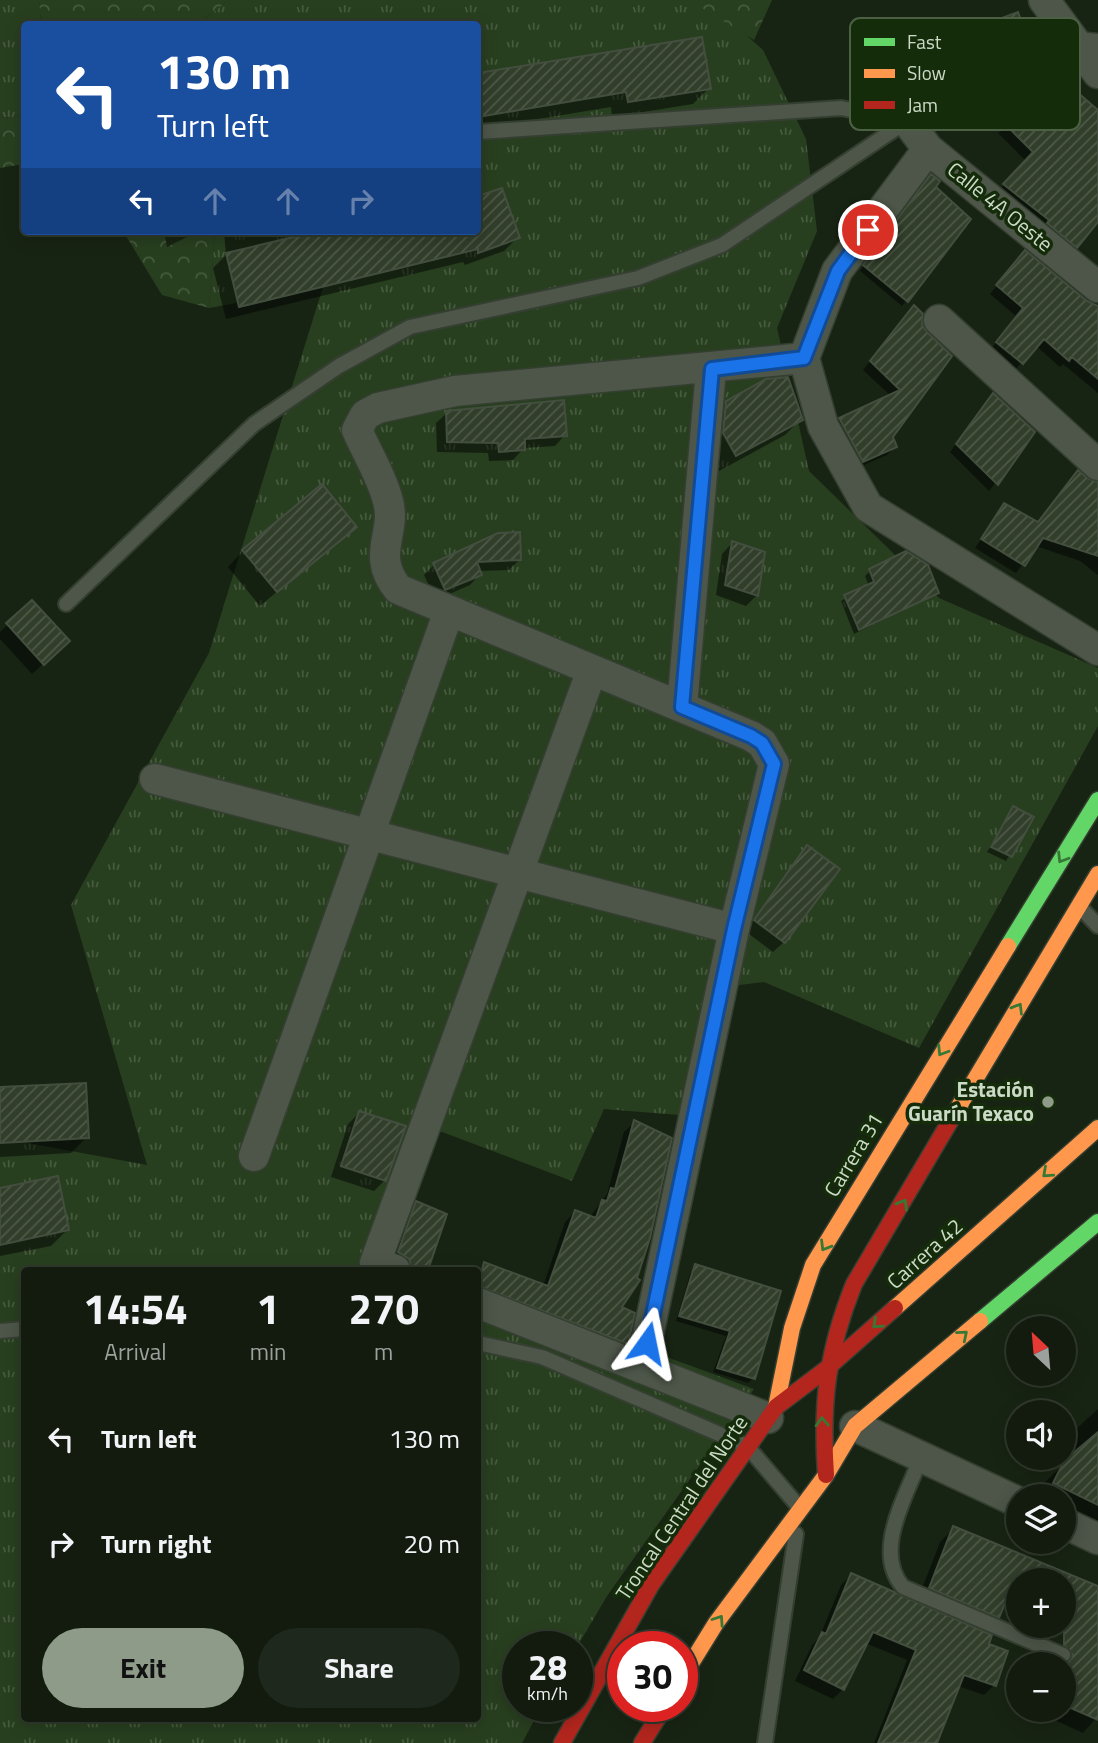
<!DOCTYPE html>
<html lang="en">
<head>
<meta charset="utf-8">
<style>
  body { margin:0; font-family:"Titillium Web",sans-serif; background:#1f281c; color:#f1f3f6; height:100vh; display:flex; flex-direction:column; font-size:26px; white-space:nowrap }
  * { box-sizing:border-box; margin:0 }
  p { font-size:23px; color:#9ca19e }
  .icon { flex:none; width:38px; height:38px; fill:none; stroke:currentColor; stroke-width:2; stroke-linecap:round; stroke-linejoin:round }
  .map { position:relative; flex:1; overflow:hidden }
  .side { position:absolute; left:21px; top:1267px; width:460px; height:455px; display:flex; flex-direction:column; background:#121b0e; border-radius:7px; box-shadow:0 4px 18px #0003,0 0 0 2px #31392e }
  .side>* { flex:none }
  .top-card { position:absolute; left:21px; top:21px; width:460px; height:214px; border-radius:7px; box-shadow:0 4px 18px #0003,0 0 0 2px #31392e; background:#1a4fa0; color:#fff; overflow:hidden }
  .needle { width:46px; rotate:334deg }
  .buttons { position:absolute; left:1006px; top:1316px; display:grid; gap:14px }
  .buttons a { display:grid; place-items:center; width:70px; height:70px; border-radius:50%; background:#121b0e; box-shadow:0 4px 18px #0003,0 0 0 2px #31392e; font-size:35px }
  .speed { position:absolute; left:502px; top:1631px; display:flex; gap:14px; font-size:35px; font-weight:700; text-align:center }
  .speed>* { display:grid; place-content:center; width:91px; height:91px; border-radius:50%; background:#121b0e; box-shadow:0 4px 18px #0003,0 0 0 2px #31392e; line-height:1 }
  .speed small { font-size:18px; font-weight:400 }
  .speed .limit { border:10px solid #d22; background:#fff; color:#111 }
  .pin { position:absolute; display:grid; place-items:center; width:60px; height:60px; color:#fff; margin:-30px; border:4px solid #fff; border-radius:50%; box-shadow:0 2px 7px #0007 }
  .me { position:absolute; width:77px; margin:-38px; rotate:12deg; stroke-linejoin:round; filter:drop-shadow(0 0 5px #0008) }
  .turn { display:flex; align-items:center; gap:24px; height:147px; padding:0 21px; font-size:32px }
  .turn .icon { width:91px; height:91px; stroke-width:2.5 }
  .turn b { display:block; font-size:49px; line-height:60px }
  .lanes { display:flex; align-items:center; height:66px; padding:0 21px; background:#0003; justify-content:center; gap:35px; direction:ltr }
  .lanes .off { opacity:.35 }
  .eta { display:flex; justify-content:space-evenly; align-items:center; height:119px; text-align:center }
  .eta b { font-size:42px; font-weight:700; line-height:49px }
  .action { display:flex; gap:14px; margin-top:auto; padding:14px 21px }
  .action a { flex:1; height:80px; border-radius:42px; background:#8d9b88; color:#111; font-size:28px; font-weight:700; line-height:80px; text-align:center }
  .action a+a { background:#1f281c; color:#f1f3f6 }
  ul { padding:0; list-style:none }
  li { display:flex; align-items:center; gap:21px; height:105px; padding:0 21px }
  li div { flex:1 }
  li b { display:block; font-size:26px }
  li em { font-style:normal }
  .map>svg:first-child { display:block }
  .grass { fill:url(#grass-tufts) }
  .forest { fill:url(#forest-crowns) }
  .shadow { fill:#0007 }
  .building { fill:url(#building-hatch); stroke:#434e3f; stroke-width:2 }
  .lines { fill:none; stroke-linecap:round; stroke-linejoin:round }
  .lane-casing { stroke:#353f31; stroke-width:18 }
  .street-casing { stroke:#353f31; stroke-width:33 }
  .fast-casing { stroke:#353f31; stroke-width:19 }
  .slow-casing { stroke:#353f31; stroke-width:19 }
  .jam-casing { stroke:#353f31; stroke-width:19 }
  .lane { stroke:#4d5649; stroke-width:14 }
  .street { stroke:#4d5649; stroke-width:30 }
  .fast { stroke:#63d668; stroke-width:16 }
  .slow { stroke:#ff974d; stroke-width:16 }
  .jam { stroke:#b3261e; stroke-width:16 }
  .oneway { stroke:#387835 }
  .route-casing { stroke:#114b97; stroke-width:18 }
  .route { stroke:#1a73e8; stroke-width:12 }
  .poi-dot { fill:#8d9b88; stroke:#152c0b; stroke-width:2.5 }
  .labels { text-anchor:middle; stroke-width:7; stroke-linejoin:round; paint-order:stroke }
  .street-label { font-size:21px; fill:#ccdbc7; stroke:#152c0b }
  .poi-label { font-size:21px; font-weight:bold; fill:#ccdbc7; stroke:#152c0b; text-anchor:end }
  .key { fill:#152c0b; stroke:#4c6143; stroke-width:2 }
  .key-label { font-size:19px; fill:#ccdbc7 }
</style>
</head>
<body>
<div class="map">
<svg width="1098" height="1743" viewBox="0 0 1098 1743">
  <defs>
    <pattern id="grass-tufts" width="24" height="20" patternUnits="userSpaceOnUse" patternTransform="scale(1.75)"><rect width="24" height="20" fill="#283f1f"/><path d="M3 7l-1-3M5 7V3M7 7l1-3M15 17l-1-3M17 17v-4M19 17l1-3" fill="none" stroke="#465a3e"/></pattern>
    <pattern id="forest-crowns" width="20" height="18" patternUnits="userSpaceOnUse" patternTransform="scale(1.75)"><rect width="20" height="18" fill="#283f1f"/><path d="M2 6a3 3 0 1 1 6 0M12 15a3 3 0 1 1 6 0" fill="none" stroke="#465a3e"/></pattern>
    <pattern id="building-hatch" width="6" height="6" patternUnits="userSpaceOnUse" patternTransform="scale(1.75)"><rect width="6" height="6" fill="#313e2a"/><path d="M-1 1l2-2M0 6l6-6M5 7l2-2" fill="none" stroke="#4e5947"/></pattern>
  </defs>
  <rect width="100%" height="100%" fill="#182413"/>
  <!-- grass -->
  <path class="grass" d="M 0,0 L 39,0 L 41,24 L 24,24 L 24,116 L 0,118 Z
    M 229,0 L 689,0 L 736,26 L 763,50 L 806,139 L 817,231 L 777,328 L 809,471 L 939,598 L 1098,668 L 1098,726 L 919,1048 L 764,982 L 723,987 L 692,1116 L 604,1109 L 572,1181 L 437,1130 L 385,1253 L 432,1270 L 24,1270 L 24,1718 L 478,1718 L 478,1288 L 754,1389 L 607,1596 L 577,1647 L 518,1647 L 518,1706 L 542,1706 L 522,1743 L 0,1743 L 0,1138 L 147,1165 L 71,905 L 209,653 L 323,287 L 209,308 L 215,231 L 478,231 L 478,24 L 198,24 Z"/>
  <!-- forest -->
  <path class="forest" d="M 39,0 L 229,0 L 198,24 L 41,24 Z
    M 689,0 L 772,0 L 754,40 Z
    M 24,116 L 24,164 L 0,168 L 0,118 Z
    M 123,231 L 164,231 L 167,247 L 199,231 L 215,231 L 209,308 L 162,295 Z"/>
  <!-- shadow -->
  <path class="shadow" d="M 701,39 L 709,88 L 693,104 L 612,117 L 611,107 L 478,129 L 478,75 Z
    M 1069,88 L 1092,104 L 1086,110 L 1098,121 L 1098,219 L 1068,254 L 997,192 L 1026,161 L 998,133 Z
    M 927,181 L 969,219 L 902,306 L 860,271 Z
    M 501,190 L 518,237 L 504,251 L 465,265 L 463,262 L 226,319 L 213,268 L 226,255 L 224,231 L 478,231 L 478,198 Z
    M 1025,252 L 1098,309 L 1098,393 L 1063,364 L 1060,367 L 1036,346 L 1014,371 L 989,351 L 1017,317 L 990,294 Z
    M 906,315 L 920,325 L 891,437 L 895,447 L 887,455 L 855,469 L 832,427 L 840,419 L 891,396 L 863,370 Z
    M 727,402 L 801,419 L 785,435 L 719,471 L 708,449 L 710,419 Z
    M 986,403 L 1033,432 L 989,491 L 950,452 Z
    M 447,413 L 565,435 L 555,446 L 524,448 L 513,460 L 489,461 L 488,453 L 437,452 L 436,423 Z
    M 1070,481 L 1098,483 L 1098,575 L 1080,561 L 1036,546 L 1016,573 L 975,548 L 1004,506 L 1037,523 Z
    M 355,526 L 260,606 L 228,567 L 243,551 Z
    M 732,543 L 757,595 L 746,606 L 716,595 L 722,554 Z
    M 520,559 L 509,570 L 479,571 L 480,574 L 470,585 L 436,600 L 424,575 L 434,565 Z
    M 870,571 L 937,593 L 854,634 L 841,601 L 869,586 L 865,576 Z
    M 32,602 L 57,651 L 32,674 L 0,639 L 0,632 Z
    M 1014,808 L 1031,818 L 1006,861 L 987,852 Z
    M 807,847 L 784,942 L 773,952 L 745,931 Z
    M 0,1089 L 87,1137 L 71,1153 L 0,1157 Z
    M 359,1113 L 385,1180 L 374,1191 L 331,1177 L 348,1124 Z
    M 635,1122 L 620,1308 L 627,1343 L 616,1353 L 478,1301 L 478,1271 L 485,1264 L 543,1286 L 565,1222 L 575,1212 L 590,1217 L 607,1194 L 624,1132 Z
    M 0,1190 L 67,1230 L 51,1246 L 0,1256 Z
    M 417,1203 L 445,1215 L 426,1270 L 406,1270 L 394,1258 L 412,1208 Z
    M 695,1269 L 704,1269 L 753,1378 L 748,1383 L 713,1372 L 726,1336 L 676,1321 L 690,1274 Z
    M 1098,1409 L 1098,1551 L 1064,1519 L 1064,1496 L 1037,1496 L 1043,1484 L 1067,1461 L 1064,1440 Z
    M 954,1528 L 1098,1586 L 1098,1716 L 1083,1733 L 1048,1717 L 1051,1710 L 1064,1710 L 1064,1680 L 1081,1640 L 1064,1622 L 1064,1580 L 1018,1580 L 1018,1604 L 1005,1599 L 998,1617 L 985,1630 L 975,1626 L 974,1629 L 987,1645 L 994,1685 L 984,1695 L 958,1686 L 935,1743 L 874,1743 L 907,1660 L 865,1643 L 843,1689 L 833,1699 L 795,1681 L 812,1645 L 819,1638 L 841,1585 L 851,1575 L 916,1604 L 940,1542 Z"/>
  <!-- building -->
  <path class="building" d="M 1018,12 L 1028,39 L 979,57 L 969,30 Z
    M 702,37 L 711,89 L 628,102 L 626,92 L 478,117 L 478,73 Z
    M 1056,82 L 1070,86 L 1098,110 L 1098,222 L 1077,248 L 1047,223 L 1049,220 L 1003,184 L 1033,152 L 1005,124 Z
    M 931,174 L 940,181 L 936,187 L 971,219 L 908,302 L 863,265 Z
    M 502,188 L 520,238 L 478,253 L 478,249 L 239,307 L 226,253 L 319,231 L 478,231 L 478,196 Z
    M 1025,250 L 1087,301 L 1098,306 L 1098,379 L 1072,357 L 1069,361 L 1044,339 L 1023,364 L 996,342 L 1023,308 L 996,285 Z
    M 914,305 L 923,314 L 922,325 L 927,332 L 952,356 L 893,437 L 897,447 L 863,462 L 839,418 L 900,390 L 870,361 Z
    M 788,377 L 803,420 L 736,456 L 723,433 L 726,401 L 766,379 Z
    M 993,393 L 1035,432 L 998,485 L 956,444 Z
    M 564,400 L 567,436 L 525,439 L 525,450 L 499,452 L 498,443 L 447,442 L 446,411 Z
    M 1078,470 L 1087,478 L 1098,482 L 1098,556 L 1043,538 L 1025,566 L 981,539 L 1004,503 L 1038,522 Z
    M 322,484 L 357,527 L 277,592 L 242,550 Z
    M 520,532 L 521,560 L 477,562 L 482,575 L 445,590 L 433,563 L 498,533 Z
    M 732,541 L 765,552 L 758,596 L 725,585 Z
    M 906,551 L 928,565 L 939,593 L 859,630 L 844,595 L 874,582 L 869,569 Z
    M 32,600 L 70,641 L 44,665 L 6,623 Z
    M 1013,806 L 1034,817 L 1012,857 L 991,847 Z
    M 807,845 L 840,869 L 785,943 L 754,920 Z
    M 86,1083 L 89,1138 L 0,1143 L 0,1087 Z
    M 359,1111 L 406,1126 L 386,1181 L 341,1166 Z
    M 634,1120 L 672,1138 L 650,1238 L 637,1278 L 640,1280 L 622,1307 L 635,1313 L 628,1344 L 478,1286 L 484,1262 L 548,1286 L 575,1210 L 596,1218 L 602,1200 L 607,1201 L 611,1188 L 615,1189 Z
    M 58,1176 L 69,1230 L 0,1245 L 0,1188 Z
    M 416,1201 L 447,1214 L 428,1270 L 412,1270 L 409,1259 L 398,1252 Z
    M 695,1264 L 781,1291 L 755,1379 L 717,1368 L 730,1331 L 679,1316 Z
    M 1098,1432 L 1098,1505 L 1053,1483 L 1064,1461 Z
    M 953,1526 L 1098,1586 L 1098,1720 L 1064,1705 L 1064,1664 L 1069,1662 L 1073,1655 L 1064,1645 L 1064,1580 L 1018,1580 L 1018,1586 L 1013,1584 L 999,1618 L 929,1588 Z
    M 851,1573 L 992,1635 L 989,1644 L 1008,1651 L 996,1686 L 964,1675 L 937,1743 L 878,1743 L 916,1650 L 873,1632 L 844,1690 L 804,1670 L 822,1632 L 826,1634 Z"/>
  <g class="lines">
    <!-- lane casing -->
    <g class="lane-casing">
      <path id="lane" d="M 478,132 L 841,108 L 907,121
        M 66,604 L 254,424 L 339,366 L 410,327 L 638,278 L 722,245 L 907,121
        M 1080,907 L 1098,926
        M 0,1331 L 24,1329
        M 478,1343 L 542,1357 L 747,1446 L 799,1507
        M 921,1457 C 907,1495 872,1551 903,1587 L 1063,1655
        M 765,1743 L 796,1534"/>
    </g>
    <!-- street casing -->
    <g class="street-casing">
      <path id="street" d="M 1044,0 L 1098,73
        M 1098,49 L 1077,47 L 907,121 L 928,149 L 1098,287
        M 928,149 L 837,271 L 804,358 L 823,426 L 868,507 L 1098,650
        M 939,320 L 1098,465
        M 682,707 L 711,369
        M 155,779 L 734,929
        M 254,1156 L 449,611
        M 395,1270 L 375,1263 L 592,670
        M 478,1303 L 768,1418
        M 641,1368 L 734,929 L 774,764 L 762,743 L 751,736 L 398,589 C 370,554 397,534 388,501 C 382,477 367,453 357,430 L 365,415 L 378,408 L 455,391 L 804,358
        M 855,1426 L 1018,1502
        M 1064,1523 L 1098,1539"/>
    </g>
    <!-- fast casing -->
    <g class="fast-casing">
      <path id="fast" d="M 1008,946 L 1098,800
        M 980,1321 L 1098,1222"/>
    </g>
    <!-- slow casing -->
    <g class="slow-casing">
      <path id="slow" d="M 952,1118 L 1098,874
        M 895,1308 L 1098,1128
        M 776,1407 L 792,1328 L 813,1265 L 1008,946
        M 682,1678 L 716,1623 L 826,1475 L 855,1426 L 980,1321"/>
    </g>
    <!-- jam casing -->
    <g class="jam-casing">
      <path id="jam" d="M 826,1475 C 821,1403 827,1351 854,1284 L 952,1118
        M 562,1743 L 651,1585 L 776,1407 L 825,1370 L 895,1308
        M 642,1743 L 665,1706"/>
    </g>
    <!-- lane -->
    <use href="#lane" class="lane"/>
    <!-- street -->
    <use href="#street" class="street"/>
    <!-- fast -->
    <use href="#fast" class="fast"/>
    <!-- slow -->
    <use href="#slow" class="slow"/>
    <!-- jam -->
    <use href="#jam" class="jam"/>
  </g>
  <!-- one-way arrows -->
  <defs><path id="oneway-chevron" d="M-2-3.5L2.5 0L-2 3.5" fill="none" stroke-width="1.6" stroke-linecap="round" stroke-linejoin="round" transform="scale(1.75)"/></defs>
  <g class="oneway">
    <use href="#oneway-chevron" transform="translate(1062 858) rotate(122)"/>
    <use href="#oneway-chevron" transform="translate(1018 1008) rotate(-59)"/>
    <use href="#oneway-chevron" transform="translate(942 1051) rotate(122)"/>
    <use href="#oneway-chevron" transform="translate(1047 1173) rotate(138)"/>
    <use href="#oneway-chevron" transform="translate(903 1204) rotate(-59)"/>
    <use href="#oneway-chevron" transform="translate(825 1246) rotate(121)"/>
    <use href="#oneway-chevron" transform="translate(877 1324) rotate(138)"/>
    <use href="#oneway-chevron" transform="translate(963 1335) rotate(-40)"/>
    <use href="#oneway-chevron" transform="translate(822 1422) rotate(-93)"/>
    <use href="#oneway-chevron" transform="translate(719 1620) rotate(-56)"/>
  </g>
  <g class="lines">
    <!-- route casing -->
    <g class="route-casing">
      <path id="route" d="M 647,1343 L 734,929 L 774,764 L 762,743 L 751,736 L 682,707 L 712,369 L 804,358 L 838,271 L 868,230"/>
    </g>
    <!-- route -->
    <use href="#route" class="route"/>
  </g>
  <!-- markers -->
  <circle class="poi-dot" cx="1048" cy="1102" r="7"/>
  <g class="labels">
    <!-- street labels -->
    <g class="street-label">
      <text transform="translate(1000 207) rotate(39)" y="7">Calle 4A Oeste</text>
      <text transform="translate(854 1155) rotate(-59)" y="7">Carrera 31</text>
      <text transform="translate(925 1254) rotate(-42)" y="7">Carrera 42</text>
      <text transform="translate(682 1508) rotate(-56)" y="7">Troncal Central del Norte</text>
    </g>
    <!-- poi labels -->
    <g class="poi-label">
      <text x="1034" y="1097">Estación<tspan x="1034" dy="24">Guarín Texaco</tspan></text>
    </g>
  </g>
  <!-- legend -->
  <rect x="850" y="18" width="230" height="112" rx="10" class="key"/>
  <rect x="864" y="38" width="31" height="8" fill="#63d668"/>
  <rect x="864" y="69" width="31" height="9" fill="#ff974d"/>
  <rect x="864" y="101" width="31" height="8" fill="#b3261e"/>
  <g class="key-label">
    <text x="907" y="49">Fast</text>
    <text x="907" y="80">Slow</text>
    <text x="907" y="112">Jam</text>
  </g>
</svg>
<div class="buttons">
<a><svg class="needle" viewBox="-14 -14 28 28"><path d="M0-13l5 13h-10z" fill="#e53935"/><path d="M0 13l5-13h-10z" fill="#9ca19e"/></svg></a>
<a><svg class="icon" aria-label="sound" viewBox="0 0 24 24"><path d="M4 9h4l5-4v14l-5-4H4zM17 9q2 3 0 6"/></svg></a>
<a><svg class="icon" aria-label="layers" viewBox="0 0 24 24"><path d="M12 4l9 5-9 5-9-5zM3 14l9 5 9-5"/></svg></a>
<a>+</a>
<a>−</a>
</div>
<div class="speed"><div>28<small>km/h</small></div><div class="limit">30</div></div>
<div class="pin" style="left:868px;top:230px;background:#d93025"><svg class="icon" aria-label="arrive" viewBox="0 0 24 24"><path d="M6 21V4h12l-3 4 3 4H6"/></svg></div>
<svg class="me" style="left:647px;top:1343px" viewBox="-20 -20 40 40"><path d="M0-17L14 15 0 8-14 15z" fill="#1a73e8" stroke="#fff" stroke-width="4"/></svg>
<div class="top-card">
<div class="turn"><svg class="icon" aria-label="left" viewBox="0 0 24 24"><path d="M17 20v-9H6M10 6l-5 5 5 5"/></svg><div><b>130 m</b>Turn left</div></div>
<div class="lanes"><svg class="icon" aria-label="left" viewBox="0 0 24 24"><path d="M17 20v-9H6M10 6l-5 5 5 5"/></svg><svg class="icon off" aria-label="ahead" viewBox="0 0 24 24"><path d="M12 20V5M6 11l6-6 6 6"/></svg><svg class="icon off" aria-label="ahead" viewBox="0 0 24 24"><path d="M12 20V5M6 11l6-6 6 6"/></svg><svg class="icon off" aria-label="right" viewBox="0 0 24 24"><path d="M7 20v-9h11M14 6l5 5-5 5"/></svg></div>
</div>
<section class="side">
<div class="eta">
<div><b>14:54</b><p>Arrival</p></div>
<div><b>1</b><p>min</p></div>
<div><b>270</b><p>m</p></div>
</div>
<ul>
<li><svg class="icon" aria-label="left" viewBox="0 0 24 24"><path d="M17 20v-9H6M10 6l-5 5 5 5"/></svg><div><b>Turn left</b></div><em>130 m</em></li>
<li><svg class="icon" aria-label="right" viewBox="0 0 24 24"><path d="M7 20v-9h11M14 6l5 5-5 5"/></svg><div><b>Turn right</b></div><em>20 m</em></li>
</ul>
<div class="action"><a>Exit</a><a>Share</a></div>
</section>
</div>
</body>
</html>
